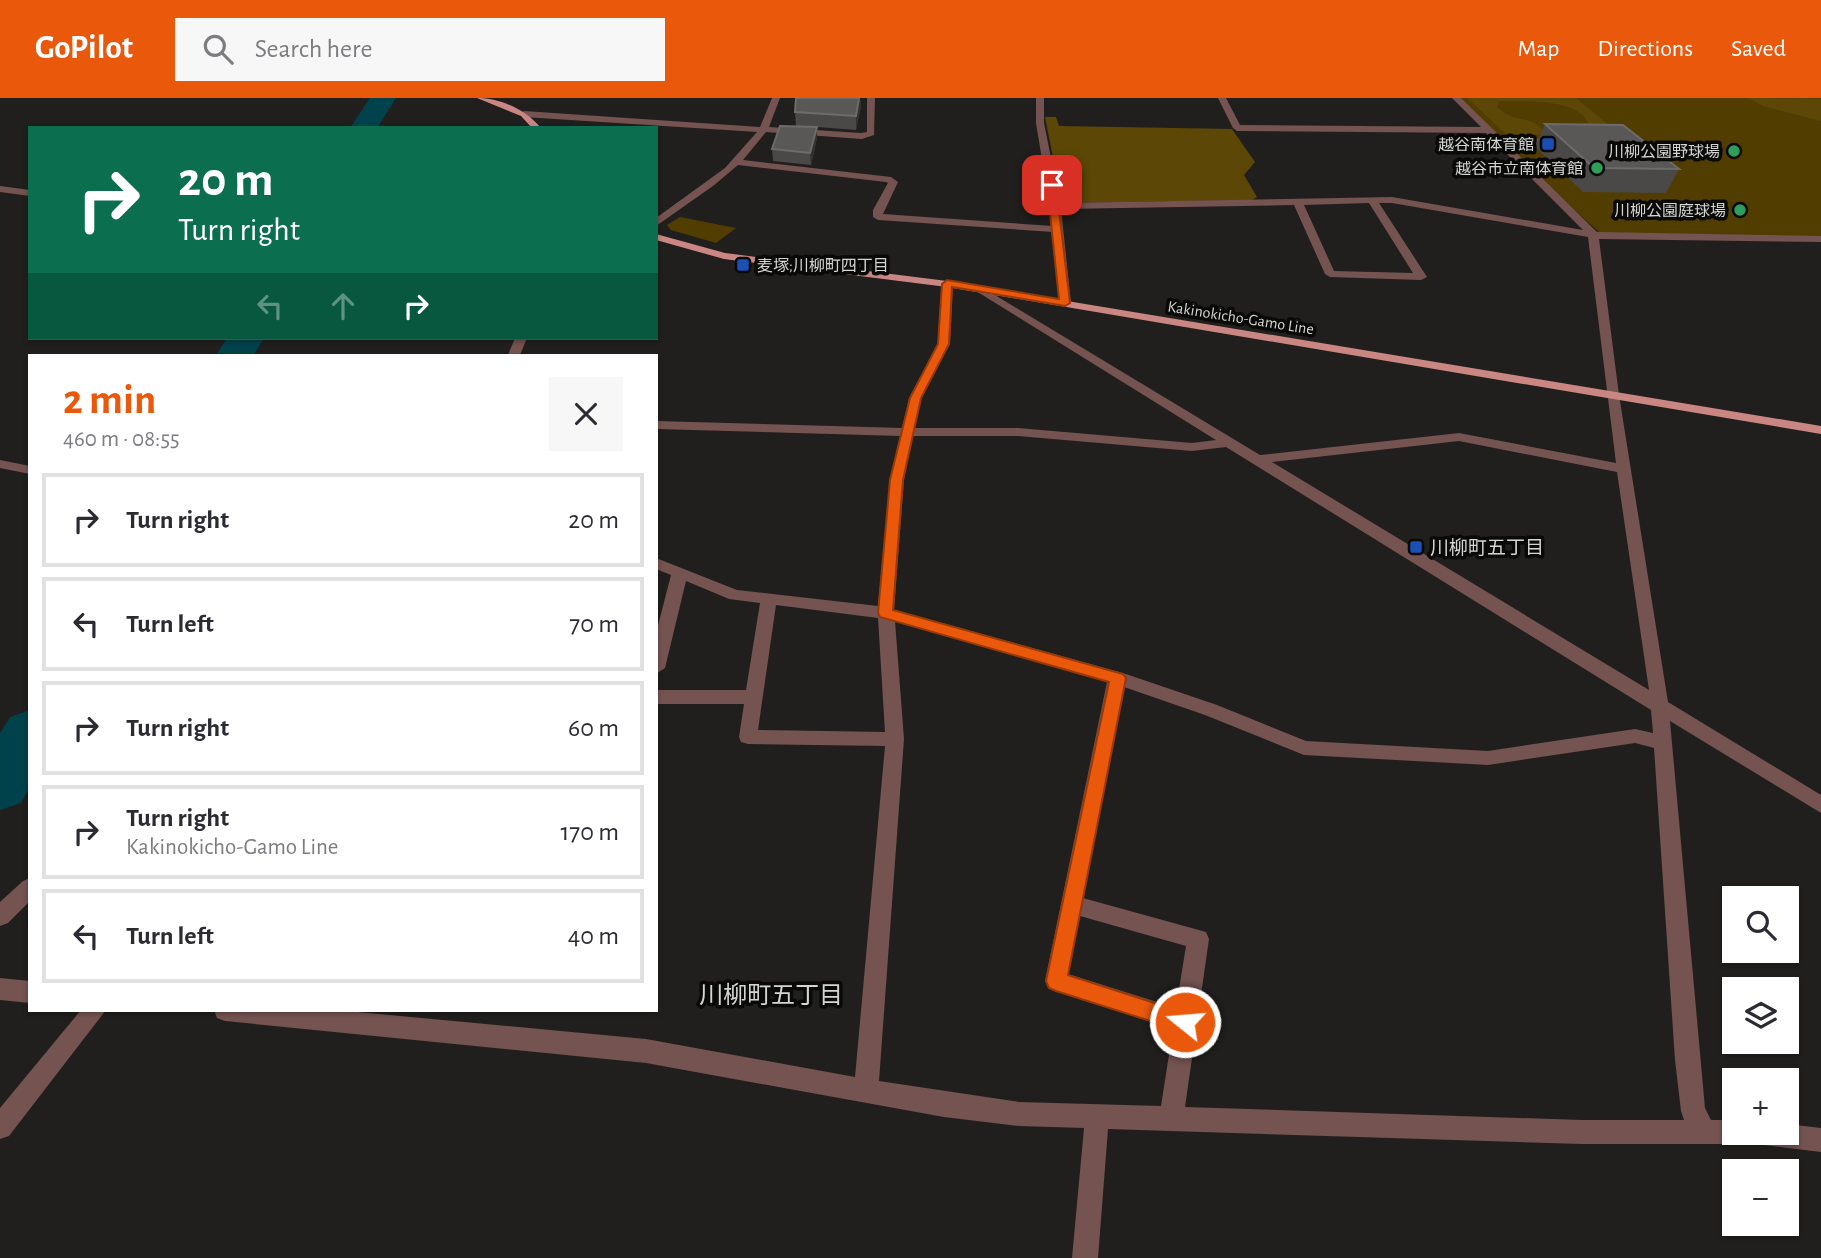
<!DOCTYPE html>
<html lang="en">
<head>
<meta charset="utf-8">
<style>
  body { margin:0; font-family:"Alegreya Sans","Noto Sans JP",sans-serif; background:#f7f7f7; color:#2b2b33; height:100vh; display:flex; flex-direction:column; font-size:26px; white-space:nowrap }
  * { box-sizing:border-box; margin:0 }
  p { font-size:23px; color:#7c7c81 }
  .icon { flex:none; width:38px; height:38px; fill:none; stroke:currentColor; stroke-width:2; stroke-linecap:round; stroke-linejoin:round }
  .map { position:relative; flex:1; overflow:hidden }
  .sheet { position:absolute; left:28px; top:256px; width:630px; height:658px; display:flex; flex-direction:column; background:#fff; border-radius:0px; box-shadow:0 2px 5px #0004 }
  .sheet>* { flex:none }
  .guide { position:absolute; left:28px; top:28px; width:630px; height:214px; border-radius:0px; box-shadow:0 2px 5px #0004; background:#0b6e4f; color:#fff; overflow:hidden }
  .fabs { position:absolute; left:1722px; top:788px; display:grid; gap:14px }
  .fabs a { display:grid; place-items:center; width:77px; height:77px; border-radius:0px; background:#fff; box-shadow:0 2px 5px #0004; font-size:35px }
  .pin { position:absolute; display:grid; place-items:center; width:60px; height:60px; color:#fff; margin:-30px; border-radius:14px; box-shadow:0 4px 10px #0006 }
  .me { position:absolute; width:77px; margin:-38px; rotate:287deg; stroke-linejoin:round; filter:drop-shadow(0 0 5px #0008) }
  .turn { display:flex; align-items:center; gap:24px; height:147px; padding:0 35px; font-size:32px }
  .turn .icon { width:91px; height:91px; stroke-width:2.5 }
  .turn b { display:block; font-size:49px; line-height:60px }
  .lanes { display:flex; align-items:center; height:66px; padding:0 35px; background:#0003; justify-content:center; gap:35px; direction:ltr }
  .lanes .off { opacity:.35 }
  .round { display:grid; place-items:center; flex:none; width:74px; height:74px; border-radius:0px; background:#f7f7f7 }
  .summary { display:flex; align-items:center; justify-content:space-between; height:119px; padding:0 35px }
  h1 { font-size:42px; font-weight:700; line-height:52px; color:#ea580c }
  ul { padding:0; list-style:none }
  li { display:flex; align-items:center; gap:21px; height:94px; margin:0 14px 10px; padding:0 21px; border:4px solid #e1e1e2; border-radius:0px }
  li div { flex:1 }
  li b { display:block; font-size:26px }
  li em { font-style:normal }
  header { display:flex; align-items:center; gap:42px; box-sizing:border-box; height:98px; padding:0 35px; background:#ea580c; color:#fff }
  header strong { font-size:33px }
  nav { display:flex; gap:38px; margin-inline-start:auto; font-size:24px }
  .search { width:490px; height:63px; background:#f7f7f7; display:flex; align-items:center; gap:18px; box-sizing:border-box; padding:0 24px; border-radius:0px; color:#7c7c81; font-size:26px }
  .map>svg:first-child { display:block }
  .green { fill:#513d00 }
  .forest { fill:#5c4706 }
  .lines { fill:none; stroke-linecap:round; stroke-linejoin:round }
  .river { fill:#00424b; fill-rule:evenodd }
  .minor { fill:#745351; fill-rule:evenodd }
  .major { fill:#ca8682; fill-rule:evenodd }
  .wall { fill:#4b4947 }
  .shaded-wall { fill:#343230 }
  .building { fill:#5a5856; stroke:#6d6c6a; stroke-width:2 }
  .route { fill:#ea580c; stroke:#983908; stroke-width:2 }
  .transit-dot { fill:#1a4fb4; stroke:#090908; stroke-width:2.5 }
  .leisure-dot { fill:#2e9e5b; stroke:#090908; stroke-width:2.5 }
  .labels { text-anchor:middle; stroke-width:7; stroke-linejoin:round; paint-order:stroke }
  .far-poi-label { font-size:16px; fill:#d4d4d2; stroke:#090908; text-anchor:end }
  .far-street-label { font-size:16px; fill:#d4d4d2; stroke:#090908 }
  .poi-label { font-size:19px; fill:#d4d4d2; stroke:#090908; text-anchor:start }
  .near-neighbourhood-label { font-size:24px; fill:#d4d4d2; stroke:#090908 }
</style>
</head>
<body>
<header>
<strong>GoPilot</strong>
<div class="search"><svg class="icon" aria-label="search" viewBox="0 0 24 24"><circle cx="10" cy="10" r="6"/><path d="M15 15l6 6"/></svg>Search here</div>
<nav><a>Map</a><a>Directions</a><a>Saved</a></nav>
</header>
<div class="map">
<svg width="1821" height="1160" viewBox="0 0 1821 1160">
  <rect width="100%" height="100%" fill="#201f1d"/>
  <!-- green -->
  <path class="green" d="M 1456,0 L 1821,0 L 1821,140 L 1601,136 L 1495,40 Z
    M 680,119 L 736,130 L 716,145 L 671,132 L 667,127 Z"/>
  <!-- forest -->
  <path class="forest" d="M 1467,0 L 1576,0 L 1621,37 L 1589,28 C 1583,0 1523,3 1499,3 L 1497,9 C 1516,28 1530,13 1547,37 L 1506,36 Z
    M 1749,0 L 1821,1 L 1821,23 L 1763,8 Z
    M 1045,19 L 1056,19 L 1059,28 L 1232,31 L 1255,64 L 1244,77 L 1257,99 L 1252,102 L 1062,105 Z"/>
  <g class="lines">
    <!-- river -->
    <path class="river" d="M 370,0 L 396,0 L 377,30 L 350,30 Z
      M 227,240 L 264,240 L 254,257 L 216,257 Z
      M 30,612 L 30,689 L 21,705 L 0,712 L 0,635 L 10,619 Z"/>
    <!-- minor -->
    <path class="minor" d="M 772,0 L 780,0 L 769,29 L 861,35 L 867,34 L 867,0 L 875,0 L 874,37 L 862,41 L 766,34 L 743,62 L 891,79 L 898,84 L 883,116 L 1053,128 L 1036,25 L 1036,0 L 1044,0 L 1044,25 L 1060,105 L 1392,99 L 1583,132 L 1486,35 L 1237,33 L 1233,30 L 1218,0 L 1226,0 L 1240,27 L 1481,29 L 1452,0 L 1461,0 L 1502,40 L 1564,41 L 1565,43 L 1561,46 L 1507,46 L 1597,134 L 1821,138 L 1821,144 L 1599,141 L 1619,297 L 1668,604 L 1821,697 L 1821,715 L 1670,623 L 1705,1010 L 1711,1022 L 1734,1022 L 1734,1034 L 1787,1034 L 1787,1026 L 1821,1030 L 1821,1054 L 1740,1044 L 1734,1046 L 1582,1046 L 1108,1031 L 1098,1160 L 1072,1160 L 1084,1030 L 1019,1028 L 944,1019 L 646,965 L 225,923 L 217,920 L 214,912 L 336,912 L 646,941 L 855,979 L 885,648 L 748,646 L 741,644 L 739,639 L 744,606 L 656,606 L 656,592 L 746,592 L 760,505 L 729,501 L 686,483 L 665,570 L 656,576 L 656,535 L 671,477 L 656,471 L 656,460 L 737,492 L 878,508 L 890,381 L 900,338 L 656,331 L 656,323 L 902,330 L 909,300 L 938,246 L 943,184 L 953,186 L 950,246 L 921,300 L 915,330 L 1018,330 L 1192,345 L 1216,342 L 976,193 L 974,191 L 980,188 L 1260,357 L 1459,335 L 1616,365 L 1588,139 L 1392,105 L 1379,105 L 1427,179 L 1421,182 L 1330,179 L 1325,176 L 1294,107 L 1061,111 L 1071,205 L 1065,208 L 1059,205 L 1053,134 L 878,122 L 873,119 L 873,112 L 888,85 L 886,84 L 738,67 L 713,88 L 656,128 L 656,120 L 725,70 L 757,34 L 524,19 L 520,16 L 524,13 L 760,29 ZM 1369,105 L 1413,175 L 1334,173 L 1304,107 ZM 913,338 L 1018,338 L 1192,353 L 1226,349 L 1651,612 L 1653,635 L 1635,631 L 1488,653 L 1306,643 L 1217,607 L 1123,575 L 894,512 L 904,381 ZM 1459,343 L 1617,374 L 1649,592 L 1272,364 ZM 776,507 L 878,520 L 885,634 L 758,632 ZM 895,523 L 1107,584 L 1045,883 L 1048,890 L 1056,893 L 1173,931 L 1161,1008 L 1019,1004 L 879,983 L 904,641 ZM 1124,589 L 1205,617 L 1304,657 L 1488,667 L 1635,645 L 1654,650 L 1675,962 L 1681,1013 L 1684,1022 L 1582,1022 L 1185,1009 L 1209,841 L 1206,834 L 1083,800 ZM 1080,818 L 1186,848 L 1176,910 L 1068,876 Z
      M 0,88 L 30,92 L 30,98 L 0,94 Z
      M 515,240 L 527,240 L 520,257 L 508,257 Z
      M 0,362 L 30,368 L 30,376 L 0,370 Z
      M 30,780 L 30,803 L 8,825 L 0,828 L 0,804 L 23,783 Z
      M 0,880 L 30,883 L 30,905 L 0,902 Z
      M 81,912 L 106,912 L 9,1038 L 0,1041 L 0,1010 Z"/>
    <!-- major -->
    <path class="major" d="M 477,0 C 501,0 526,12 541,30 L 532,30 L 521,18 Z
      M 656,136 L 725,155 L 947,183 L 1821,328 L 1821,336 L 947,189 L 724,161 L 656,142 Z"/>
  </g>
  <!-- wall -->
  <path class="wall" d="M 796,0 L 860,0 L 861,8 L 856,32 L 817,29 L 817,40 L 811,67 L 773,63 L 772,51 L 796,28 L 795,14 Z
    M 1545,26 L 1679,71 L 1666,95 L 1583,94 L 1535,49 Z"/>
  <!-- shaded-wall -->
  <path class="shaded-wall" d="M 859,0 L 860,0 L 861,8 L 856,32 L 856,18 Z
    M 817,29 L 817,40 L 811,67 L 810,55 Z"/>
  <!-- building -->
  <path class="building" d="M 796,0 L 859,0 L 856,18 L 795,14 Z
    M 1545,26 L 1623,27 L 1679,71 L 1594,70 Z
    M 780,28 L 817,29 L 810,55 L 772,51 Z"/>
  <!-- route -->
  <path class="route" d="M 1052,85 L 1056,87 L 1070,205 L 1065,208 L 952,189 L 949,246 L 921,300 L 903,382 L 893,512 L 1123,576 L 1126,580 L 1068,877 L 1192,917 L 1195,924 L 1192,931 L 1185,934 L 1056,893 L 1049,890 L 1046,883 L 1109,584 L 880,519 L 878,515 L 890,382 L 910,300 L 938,246 L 942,186 L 947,182 L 1059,201 L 1047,87 Z"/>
  <!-- markers -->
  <g class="transit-dot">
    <rect x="1541" y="39" width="14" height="14" rx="3.5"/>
    <rect x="736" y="160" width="14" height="14" rx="3.5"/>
    <rect x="1409" y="442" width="14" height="14" rx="3.5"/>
  </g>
  <g class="leisure-dot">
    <circle cx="1734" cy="53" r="7"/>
    <circle cx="1597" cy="70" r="7"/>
    <circle cx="1740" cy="112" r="7"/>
  </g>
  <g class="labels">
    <!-- far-poi labels -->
    <g class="far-poi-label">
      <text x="1534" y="52">越谷南体育館</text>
      <text x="1720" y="59">川柳公園野球場</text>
      <text x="1583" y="76">越谷市立南体育館</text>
      <text x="1726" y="118">川柳公園庭球場</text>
      <text x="757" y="173" text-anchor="start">麦塚;川柳町四丁目</text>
    </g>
    <!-- far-street labels -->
    <g class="far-street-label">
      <text transform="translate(1241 219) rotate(9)" y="6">Kakinokicho-Gamo Line</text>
    </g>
    <!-- poi labels -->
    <g class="poi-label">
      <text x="1430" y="456">川柳町五丁目</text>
    </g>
    <!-- near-neighbourhood labels -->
    <g class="near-neighbourhood-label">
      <text x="771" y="905">川柳町五丁目</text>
    </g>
  </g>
</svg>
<div class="fabs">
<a><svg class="icon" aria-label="search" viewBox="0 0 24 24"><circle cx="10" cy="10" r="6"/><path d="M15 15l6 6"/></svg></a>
<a><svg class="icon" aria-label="layers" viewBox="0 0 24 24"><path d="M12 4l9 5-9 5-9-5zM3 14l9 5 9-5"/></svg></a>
<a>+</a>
<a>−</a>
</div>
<div class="pin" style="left:1052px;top:87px;background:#d93025"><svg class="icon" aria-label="arrive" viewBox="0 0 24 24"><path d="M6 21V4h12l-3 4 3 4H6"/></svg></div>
<svg class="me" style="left:1185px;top:924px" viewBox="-20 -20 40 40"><circle r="17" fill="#ea580c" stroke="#fff" stroke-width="3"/><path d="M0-11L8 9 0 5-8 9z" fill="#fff"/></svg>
<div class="guide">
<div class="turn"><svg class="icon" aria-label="right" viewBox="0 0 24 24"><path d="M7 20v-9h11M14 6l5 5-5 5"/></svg><div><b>20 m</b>Turn right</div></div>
<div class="lanes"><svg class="icon off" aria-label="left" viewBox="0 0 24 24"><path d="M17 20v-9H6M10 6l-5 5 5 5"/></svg><svg class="icon off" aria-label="ahead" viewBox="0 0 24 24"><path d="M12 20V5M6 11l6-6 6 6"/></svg><svg class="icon" aria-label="right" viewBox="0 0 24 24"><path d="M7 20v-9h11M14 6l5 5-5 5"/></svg></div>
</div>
<section class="sheet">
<div class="summary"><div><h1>2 min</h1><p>460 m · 08:55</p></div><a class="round"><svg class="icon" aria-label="close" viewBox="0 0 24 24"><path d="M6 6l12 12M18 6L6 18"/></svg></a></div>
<ul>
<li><svg class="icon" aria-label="right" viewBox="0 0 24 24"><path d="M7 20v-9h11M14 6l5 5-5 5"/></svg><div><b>Turn right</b></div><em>20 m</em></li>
<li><svg class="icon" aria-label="left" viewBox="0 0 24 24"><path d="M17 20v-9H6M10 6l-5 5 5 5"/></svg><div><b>Turn left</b></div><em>70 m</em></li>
<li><svg class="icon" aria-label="right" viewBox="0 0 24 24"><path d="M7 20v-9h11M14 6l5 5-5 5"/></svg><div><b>Turn right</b></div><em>60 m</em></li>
<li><svg class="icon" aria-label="right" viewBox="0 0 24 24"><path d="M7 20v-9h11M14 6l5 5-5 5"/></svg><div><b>Turn right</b><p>Kakinokicho-Gamo Line</p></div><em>170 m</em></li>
<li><svg class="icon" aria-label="left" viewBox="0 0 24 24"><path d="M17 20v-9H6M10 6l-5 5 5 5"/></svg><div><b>Turn left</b></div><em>40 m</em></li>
</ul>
</section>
</div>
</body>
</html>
